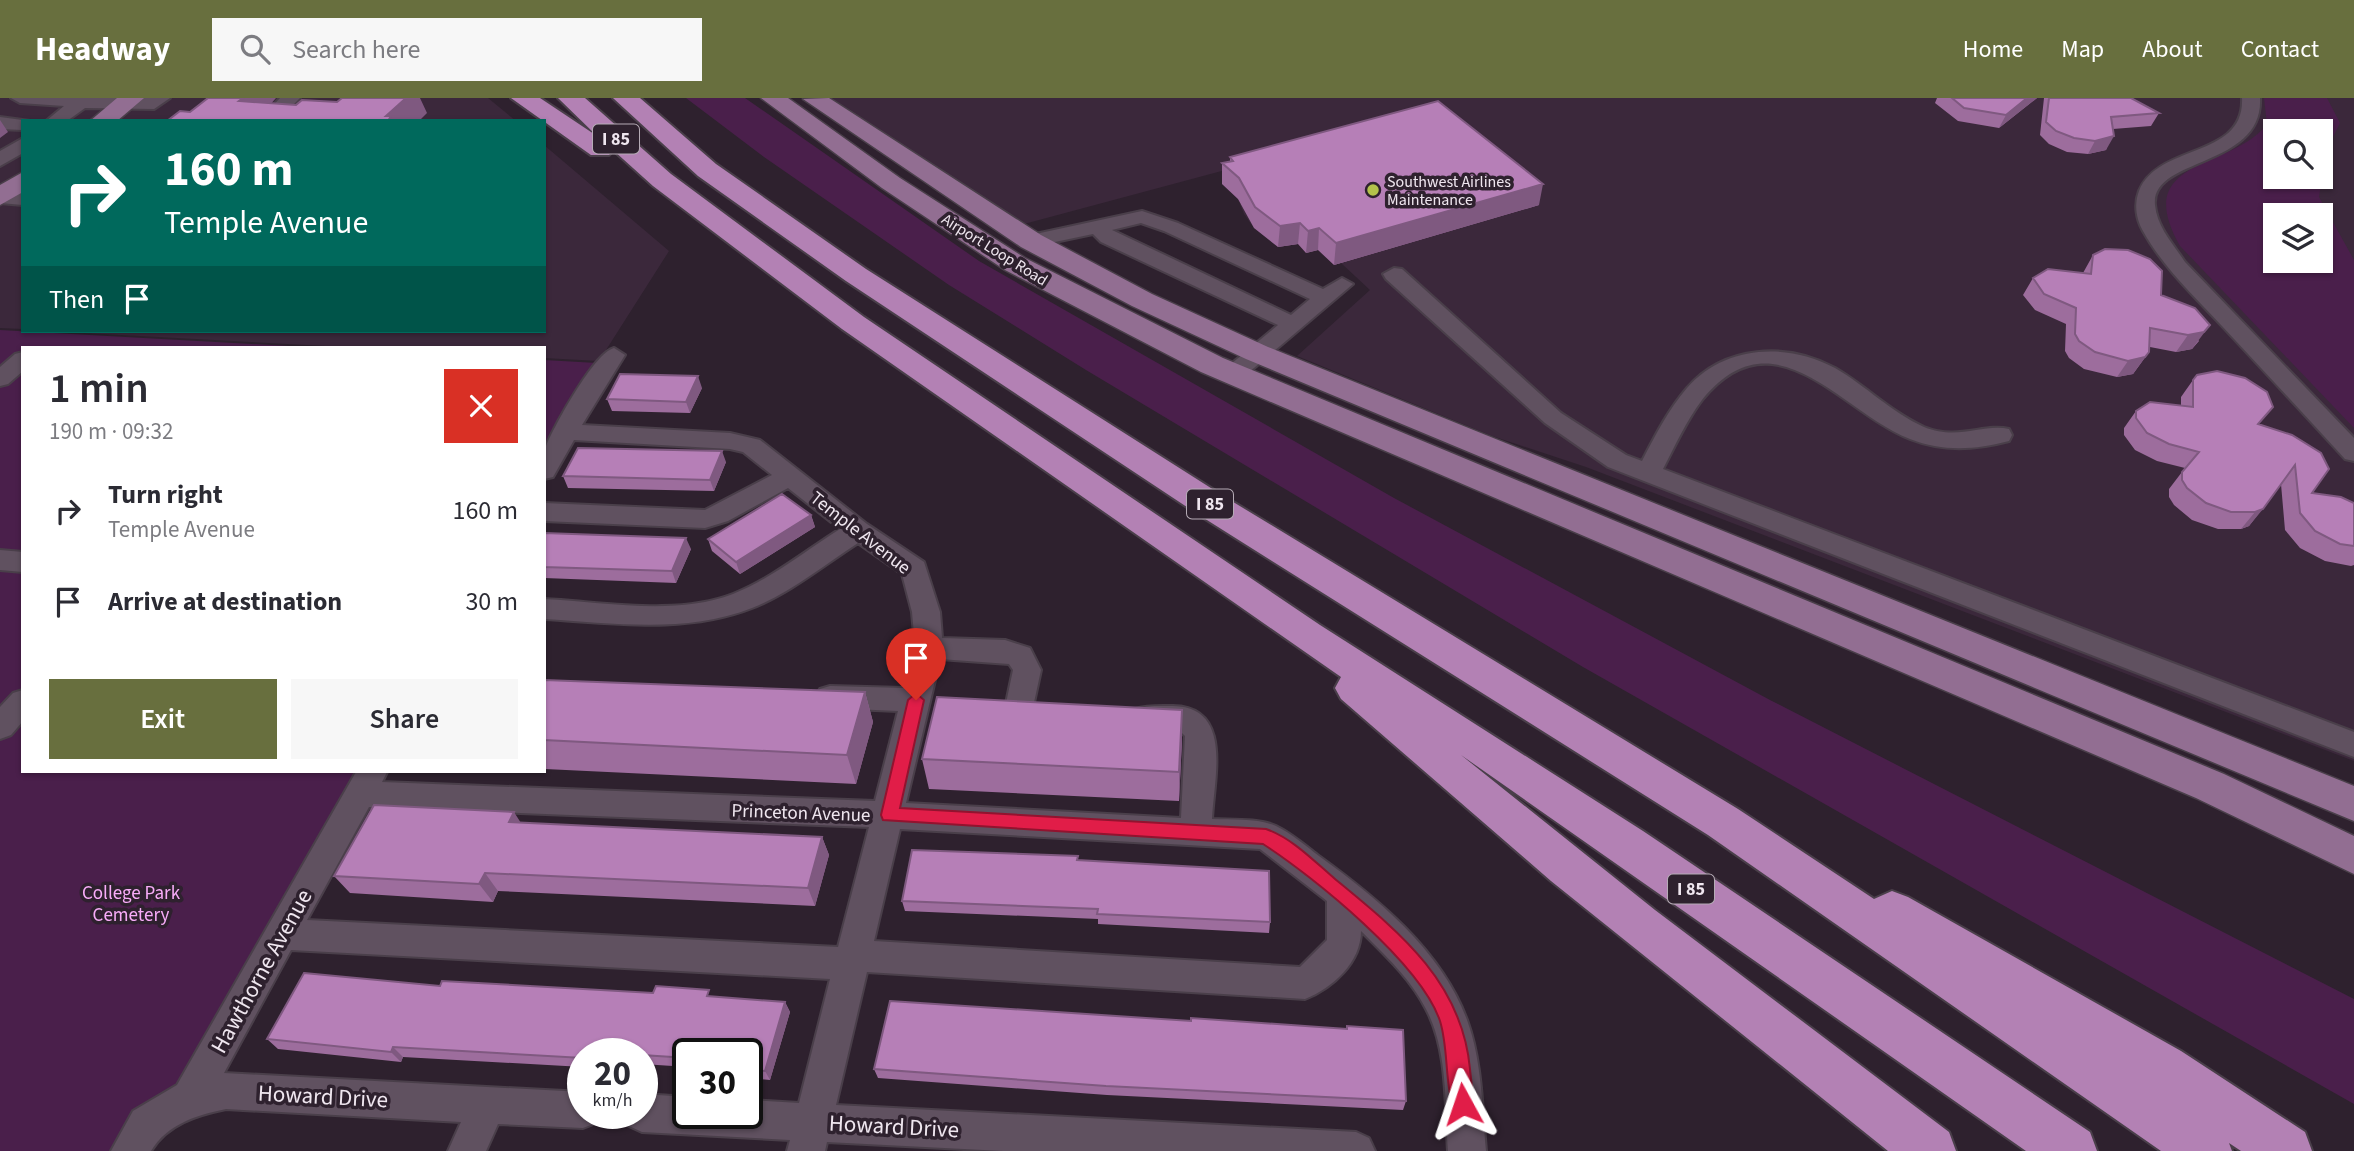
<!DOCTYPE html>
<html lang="en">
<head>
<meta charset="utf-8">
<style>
  body { margin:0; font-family:"Source Sans 3",sans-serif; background:#f7f7f7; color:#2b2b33; height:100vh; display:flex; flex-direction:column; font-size:26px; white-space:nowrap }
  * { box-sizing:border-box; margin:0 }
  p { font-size:23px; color:#7c7c81 }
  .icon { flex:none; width:38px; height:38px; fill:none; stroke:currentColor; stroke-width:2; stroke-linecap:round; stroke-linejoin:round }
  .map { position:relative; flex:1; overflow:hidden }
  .details { position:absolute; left:21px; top:248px; width:525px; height:427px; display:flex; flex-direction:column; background:#fff; border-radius:0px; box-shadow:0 2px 5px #0004 }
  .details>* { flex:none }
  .guide { position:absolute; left:21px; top:21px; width:525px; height:214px; border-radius:0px; box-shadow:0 2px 5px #0004; background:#00695c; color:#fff; overflow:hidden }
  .buttons { position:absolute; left:2263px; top:21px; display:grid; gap:14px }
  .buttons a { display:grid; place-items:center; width:70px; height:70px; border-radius:0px; background:#fff; box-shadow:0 2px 5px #0004; font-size:35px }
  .speed { position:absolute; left:567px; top:940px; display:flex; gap:14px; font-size:35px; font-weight:700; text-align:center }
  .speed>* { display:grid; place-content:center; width:91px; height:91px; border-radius:50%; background:#fff; box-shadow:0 2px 5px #0004; line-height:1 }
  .speed small { font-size:18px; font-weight:400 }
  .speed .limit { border:4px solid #111; border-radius:10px; background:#fff; color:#111 }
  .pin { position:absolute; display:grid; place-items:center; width:60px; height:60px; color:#fff; margin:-72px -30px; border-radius:50% 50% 50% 0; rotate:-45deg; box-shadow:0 0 7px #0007 }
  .pin .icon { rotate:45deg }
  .me { position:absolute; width:77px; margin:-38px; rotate:355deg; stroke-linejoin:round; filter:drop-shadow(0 0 5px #0008) }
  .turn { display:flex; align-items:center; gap:24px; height:147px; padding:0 28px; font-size:32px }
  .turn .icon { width:91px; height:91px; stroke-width:2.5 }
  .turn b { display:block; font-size:49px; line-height:60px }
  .then { display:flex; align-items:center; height:66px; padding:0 28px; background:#0003; gap:14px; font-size:26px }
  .round { display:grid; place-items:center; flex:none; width:74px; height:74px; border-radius:0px; background:#f7f7f7 }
  .head { display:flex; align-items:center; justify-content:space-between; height:119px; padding:0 28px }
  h1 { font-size:42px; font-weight:600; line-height:52px }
  .button { display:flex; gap:14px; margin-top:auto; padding:14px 28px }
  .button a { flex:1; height:80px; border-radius:0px; background:#686f3e; color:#fff; font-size:28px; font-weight:600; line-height:80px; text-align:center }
  .button a+a { background:#f7f7f7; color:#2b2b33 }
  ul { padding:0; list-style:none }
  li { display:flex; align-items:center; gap:21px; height:91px; padding:0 28px }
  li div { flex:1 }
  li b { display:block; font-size:26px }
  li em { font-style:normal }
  header { display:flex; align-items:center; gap:42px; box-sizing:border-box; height:98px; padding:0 35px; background:#686f3e; color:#fff }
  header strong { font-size:33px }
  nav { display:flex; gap:38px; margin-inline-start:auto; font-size:24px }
  .search { width:490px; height:63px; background:#f7f7f7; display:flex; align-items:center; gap:18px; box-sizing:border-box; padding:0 24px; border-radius:0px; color:#7c7c81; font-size:26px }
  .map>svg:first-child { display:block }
  .built { fill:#3b283b; fill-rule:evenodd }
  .green { fill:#4a1f4b; fill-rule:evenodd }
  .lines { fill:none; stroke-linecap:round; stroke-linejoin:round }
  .minor-casing { stroke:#4a3f4a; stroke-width:4 }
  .major-casing { stroke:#4a3f4a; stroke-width:3 }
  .highway-casing { stroke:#4a3f4a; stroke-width:4 }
  .minor { fill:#605160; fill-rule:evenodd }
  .major { fill:#926e92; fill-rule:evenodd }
  .highway { fill:#b381b4; fill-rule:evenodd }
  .wall { fill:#9d6d9d }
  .shaded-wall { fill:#7f5980 }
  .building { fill:#b67fb7; stroke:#7f5980; stroke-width:2 }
  .route { fill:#e11d48; stroke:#92132f; stroke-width:2 }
  .poi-dot { fill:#b3c24b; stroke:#2e212e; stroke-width:2.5 }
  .labels { text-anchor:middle; stroke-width:7; stroke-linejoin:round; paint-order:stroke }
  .far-poi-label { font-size:16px; fill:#efe6ef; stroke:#2e212e; text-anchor:start }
  .far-street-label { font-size:16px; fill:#efe6ef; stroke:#2e212e }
  .shield { fill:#2e212e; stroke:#b5abb5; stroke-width:2 }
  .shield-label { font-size:18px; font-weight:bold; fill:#efe6ef }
  .street-label { font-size:19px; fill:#efe6ef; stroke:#2e212e }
  .park-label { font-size:19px; fill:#f8acf9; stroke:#2e212e }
  .near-street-label { font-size:23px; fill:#efe6ef; stroke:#2e212e }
</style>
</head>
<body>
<header>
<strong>Headway</strong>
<div class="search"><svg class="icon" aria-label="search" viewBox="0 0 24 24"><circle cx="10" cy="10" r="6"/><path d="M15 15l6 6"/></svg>Search here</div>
<nav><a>Home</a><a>Map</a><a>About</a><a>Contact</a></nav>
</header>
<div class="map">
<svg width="2354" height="1053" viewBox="0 0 2354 1053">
  <rect width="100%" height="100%" fill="#2e212e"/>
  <!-- built -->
  <path class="built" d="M 0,0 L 488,0 L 516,23 L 23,23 L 23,231 L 0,230 Z
    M 829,0 L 2354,0 L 2354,663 L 1586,369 L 1492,338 L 1297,258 L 1370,192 L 1341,165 L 1334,167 L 1318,152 L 1306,154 L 1296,144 L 1278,149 L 1254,130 L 1244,116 L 1240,106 L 1243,106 L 1222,86 L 1232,84 L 1244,67 L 1024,126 ZM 2275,33 L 2320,33 L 2320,79 L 2275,79 ZM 2275,117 L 2320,117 L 2320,163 L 2275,163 Z
    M 544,47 L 669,153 L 599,263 L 544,260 L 544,250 L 363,250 L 47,233 L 544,233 Z"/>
  <!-- green -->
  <path class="green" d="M 686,0 L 745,0 L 979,163 L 1394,400 L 1770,602 L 2354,901 L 2354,1006 L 1583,569 L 1086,272 L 949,187 L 764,59 Z
    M 2264,0 L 2327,0 L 2340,25 L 2327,51 L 2319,99 L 2354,162 L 2354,330 L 2180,148 C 2129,59 2233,72 2267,26 ZM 2275,33 L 2320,33 L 2320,79 L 2275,79 ZM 2275,117 L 2320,117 L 2320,163 L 2275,163 Z
    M 0,232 L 325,250 L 23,250 L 23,674 L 360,674 L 178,986 L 110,1053 L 0,1053 Z
    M 544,262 L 597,265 L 544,357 Z"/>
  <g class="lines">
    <!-- minor casing -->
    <g class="minor-casing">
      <path id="minor" d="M 11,0 L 170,0 L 154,11 L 85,10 L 67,23 L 46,23 L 64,8 L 20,5 Z
        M 280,0 L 300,0 L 285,15 L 273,15 L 270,11 Z
        M 2242,0 L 2260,0 C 2264,70 2150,59 2155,107 C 2157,129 2173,146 2185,164 L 2354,340 L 2354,363 L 2345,361 C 2304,316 2263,272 2222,228 C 2194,198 2163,169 2143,133 C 2136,121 2134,106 2139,93 C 2158,45 2245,61 2242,0 Z
        M 0,19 L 30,23 L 23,23 L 23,32 L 0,31 Z
        M 23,40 L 23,55 L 0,68 L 0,53 Z
        M 0,93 L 23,95 L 23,107 L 0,105 Z
        M 1142,113 L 1178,125 L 1323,191 L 1342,180 L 1353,186 L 1241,281 L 1225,281 L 1221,276 L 1225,271 L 1278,227 L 1101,144 L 1093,136 L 1031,149 L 1021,143 L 1031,137 ZM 1141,125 L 1164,133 L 1310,201 L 1291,217 L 1112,132 Z
        M 1394,170 L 1402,171 L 1561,315 L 1626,357 L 1642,363 C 1655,338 1668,312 1687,290 C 1724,247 1787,244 1835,270 C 1866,288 1891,314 1924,329 C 1958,343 1984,325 2009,331 L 2012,337 L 2009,343 C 1975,352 1943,354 1910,341 C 1841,314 1775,212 1702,302 C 1686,323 1675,348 1663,371 L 2354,634 L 2354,659 L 1608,369 L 1545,325 L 1386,181 L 1383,176 Z
        M 614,250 L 625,257 L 582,327 L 730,335 L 760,342 L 867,426 L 924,464 L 940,514 L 942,540 L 1005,542 L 1030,550 L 1041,572 L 1030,623 L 1019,627 L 1008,623 L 1004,615 L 1013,572 L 1009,566 L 940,561 L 906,705 L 1181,720 L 1185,638 L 1179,632 L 1135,627 L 1131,619 L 1135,611 C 1148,607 1160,608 1173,608 C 1233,609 1214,679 1212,721 C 1232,722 1258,720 1276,728 C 1291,735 1306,748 1319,758 C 1377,800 1442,853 1467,922 C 1482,963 1482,1009 1486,1053 L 1448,1053 C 1445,1007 1448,952 1426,911 C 1411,881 1384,856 1361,833 C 1361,864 1333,890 1305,901 L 867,874 L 836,1007 L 1356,1034 L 1369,1040 L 1375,1053 L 1003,1053 L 827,1044 L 825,1053 L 787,1053 L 790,1042 L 642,1034 L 629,1028 L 623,1015 L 642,1015 L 642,996 L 688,999 L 688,1015 L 747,1015 L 747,1002 L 799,1005 L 830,881 L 291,852 L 224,975 L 583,994 L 583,1015 L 600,1015 L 596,1025 L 583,1030 L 498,1026 L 486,1053 L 448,1053 L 461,1024 L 226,1011 C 197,1017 167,1026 151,1053 L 111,1053 L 133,1013 L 177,987 L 356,674 L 387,674 L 382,684 L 875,703 L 898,613 L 830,610 L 820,607 L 815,599 L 820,591 L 830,588 L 904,590 L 915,547 L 912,514 L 902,476 L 858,445 C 824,467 790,495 752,510 C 686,536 613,525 544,521 L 544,501 C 604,504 676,518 733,496 C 771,481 805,453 840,431 L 788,390 L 728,423 L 705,430 L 544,423 L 544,405 L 705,412 L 772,377 L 743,354 L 730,351 L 574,342 L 553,379 L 544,381 C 544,371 542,357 546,348 C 555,327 594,255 614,250 ZM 369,709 L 869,729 L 838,849 L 307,822 ZM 900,731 L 1260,751 L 1327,803 L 1327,842 L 1300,869 L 874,843 Z
        M 23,254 L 23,273 L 8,286 L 0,288 L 0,269 L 15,256 Z
        M 0,452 L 23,454 L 23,474 L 0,472 Z
        M 23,592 L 23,623 L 11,637 L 0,641 L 0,609 L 13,595 Z"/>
    </g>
    <!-- major casing -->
    <g class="major-casing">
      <path id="major" d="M 117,0 L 144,0 L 117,23 L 90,23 Z
        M 761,0 L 788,0 L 900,80 L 1025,160 L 1223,260 L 2224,676 L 2354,738 L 2354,776 L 2196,700 L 1201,274 L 1005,172 L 882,90 Z
        M 829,0 L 1041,137 L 1152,196 L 1268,249 L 2354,688 L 2354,723 L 1246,261 L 1132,208 L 1021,149 L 803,1 Z
        M 23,74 L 23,94 L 0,107 L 0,87 Z"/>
    </g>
    <!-- highway casing -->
    <g class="highway-casing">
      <path id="highway" d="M 511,0 L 540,0 L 597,38 L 558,0 L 585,0 L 671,76 L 864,219 L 1320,527 L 1643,733 L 2090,1034 L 2097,1053 L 2026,1053 L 1461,657 L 1655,812 L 1949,1034 L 1956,1053 L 1888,1053 L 1551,783 L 1341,601 L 1335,590 L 1341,579 L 842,231 L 653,88 L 613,52 L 609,57 L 591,57 Z
        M 613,0 L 640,0 L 716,66 L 866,171 L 1225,399 L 1738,711 L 1874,801 L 1892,793 L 1908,799 L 2181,953 L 2305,1034 L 2312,1053 L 2241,1053 L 2229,1045 L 2232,1053 L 2161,1053 L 1708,737 L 1199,417 L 846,183 L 698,78 Z"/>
    </g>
    <!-- minor -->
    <use href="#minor" class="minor"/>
    <!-- major -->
    <use href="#major" class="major"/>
    <!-- highway -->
    <use href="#highway" class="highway"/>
  </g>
  <!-- wall -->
  <path class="wall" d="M 1937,0 L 2037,0 L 1999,30 L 1958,23 L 1935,5 Z
    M 2044,0 L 2131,0 L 2159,15 L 2151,28 L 2113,31 L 2106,52 L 2088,56 L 2067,54 L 2049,46 L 2040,37 Z
    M 1230,59 L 1539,107 L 1334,167 L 1318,152 L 1306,155 L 1298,146 L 1278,149 L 1254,130 L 1238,101 L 1222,86 L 1222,65 L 1230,64 Z
    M 2093,157 L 2161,197 L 2199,243 L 2192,251 L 2176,254 L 2150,249 L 2149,254 L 2133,276 L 2117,279 L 2084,271 L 2069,260 L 2065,253 L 2066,226 L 2035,212 L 2023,197 L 2033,180 L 2083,175 Z
    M 2193,282 L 2259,326 L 2292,337 L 2312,395 L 2354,405 L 2354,467 L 2351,468 L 2325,463 L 2300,450 L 2285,432 L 2281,386 L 2249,428 L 2241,431 L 2218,431 L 2192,422 L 2174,407 L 2169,399 L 2169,391 L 2185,370 L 2157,363 L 2135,352 L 2124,337 L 2124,330 L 2136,313 L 2181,307 L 2181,299 Z
    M 702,290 L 690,315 L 612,313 L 607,301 Z
    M 726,364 L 714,393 L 568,390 L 563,378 Z
    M 811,417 L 815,429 L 740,476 L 712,453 L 708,441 Z
    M 544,435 L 691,451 L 676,485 L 544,480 Z
    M 544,582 L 865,594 L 873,624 L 856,686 L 545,671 L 544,672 Z
    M 1182,612 L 1182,642 L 1179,703 L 929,691 L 922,661 Z
    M 520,725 L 822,739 L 829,757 L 815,808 L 498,793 L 493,804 L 350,795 L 334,778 Z
    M 1078,762 L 1270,824 L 1269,835 L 1098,826 L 1098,821 L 905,813 L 902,803 Z
    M 440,888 L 713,899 L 785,904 L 790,914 L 770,982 L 747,980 L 747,956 L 688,956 L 688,969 L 642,966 L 642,956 L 583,956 L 583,969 L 403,959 L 401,964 L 278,951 L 267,941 Z
    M 1191,923 L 1346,931 L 1347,928 L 1406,1003 L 1403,1012 L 1107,997 L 878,980 L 874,971 Z"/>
  <!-- shaded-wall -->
  <path class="shaded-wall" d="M 243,0 L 276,0 L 268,9 L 239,3 Z
    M 406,0 L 420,0 L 427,15 L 419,23 L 388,23 L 386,18 Z
    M 2027,0 L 2037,0 L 1999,30 L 2006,17 Z
    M 0,22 L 8,34 L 0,40 Z
    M 2114,38 L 2106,52 L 2088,56 L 2095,43 Z
    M 1543,86 L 1539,107 L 1334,167 L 1336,145 Z
    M 1300,125 L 1298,146 L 1278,149 L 1280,128 Z
    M 1319,130 L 1318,152 L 1306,155 L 1308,133 Z
    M 2210,227 L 2192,251 L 2176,254 L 2188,237 Z
    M 2149,254 L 2133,276 L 2117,279 L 2128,263 Z
    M 698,278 L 702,290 L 690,315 L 686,304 Z
    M 722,353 L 726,364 L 714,393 L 710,382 Z
    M 2263,411 L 2249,428 L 2241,431 L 2255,414 Z
    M 811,417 L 815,429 L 740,476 L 736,464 Z
    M 686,440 L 691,451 L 676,485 L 672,473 Z
    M 865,594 L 873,624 L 856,686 L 847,657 Z
    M 1182,612 L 1182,642 L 1179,703 L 1179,674 Z
    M 514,714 L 526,733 L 509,724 Z
    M 822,739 L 829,757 L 815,808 L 808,790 Z
    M 485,775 L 498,793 L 493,804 L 479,786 Z
    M 785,904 L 790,914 L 770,982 L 765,973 Z
    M 393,949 L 403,959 L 401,964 L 391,954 Z"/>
  <!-- building -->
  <path class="building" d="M 208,0 L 243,0 L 239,3 L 296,7 L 302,2 L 337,4 L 342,0 L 406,0 L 386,18 L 391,18 L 388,23 L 167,23 L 180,13 L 190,14 Z
    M 1952,0 L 2027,0 L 2006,17 L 1964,10 Z
    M 2049,0 L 2131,0 L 2159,15 L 2111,19 L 2114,38 L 2095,43 L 2074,40 L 2056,33 L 2046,24 Z
    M 1438,3 L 1543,86 L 1336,145 L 1319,130 L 1308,133 L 1300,125 L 1280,128 L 1255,109 L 1239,80 L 1222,65 L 1233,63 L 1230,59 Z
    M 2105,151 L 2128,152 L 2150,161 L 2162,173 L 2161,197 L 2195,210 L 2210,227 L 2204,234 L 2188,237 L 2150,230 L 2149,254 L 2145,259 L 2128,263 L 2095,254 L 2079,243 L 2075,236 L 2076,210 L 2044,196 L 2033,180 L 2048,171 L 2091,176 L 2093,157 Z
    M 2217,273 L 2245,280 L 2267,294 L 2273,309 L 2258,326 L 2292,337 L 2321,355 L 2329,371 L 2312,395 L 2341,399 L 2354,405 L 2354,448 L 2340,446 L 2315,433 L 2300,415 L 2295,367 L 2263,411 L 2255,414 L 2231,414 L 2206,405 L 2187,390 L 2182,382 L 2182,374 L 2199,354 L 2169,346 L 2147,335 L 2136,320 L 2136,313 L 2150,304 L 2193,309 L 2193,282 L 2197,277 Z
    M 620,276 L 698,278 L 686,304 L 607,301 Z
    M 578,350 L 722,353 L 710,382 L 563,378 Z
    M 782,396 L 811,417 L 736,464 L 708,441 Z
    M 544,435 L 686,440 L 672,473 L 544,469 Z
    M 544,582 L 865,594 L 847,657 L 544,642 Z
    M 937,599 L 1182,612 L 1179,674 L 922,661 Z
    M 374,707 L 514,714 L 509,724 L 822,739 L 808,790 L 485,775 L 479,786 L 334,778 Z
    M 912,752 L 1078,758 L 1077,762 L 1269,773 L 1270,824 L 1097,816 L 1098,811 L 902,803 Z
    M 304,875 L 440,888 L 442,883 L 653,895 L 656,888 L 709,892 L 707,898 L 785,904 L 765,973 L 747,972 L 747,956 L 688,956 L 688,960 L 642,957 L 642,956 L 583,956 L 583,960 L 393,949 L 391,954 L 267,941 Z
    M 890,903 L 1191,923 L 1191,920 L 1347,931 L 1347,928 L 1403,932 L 1406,1003 L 1106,988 L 874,971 Z"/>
  <!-- route -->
  <path class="route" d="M 916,595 L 924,602 L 900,710 L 1266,731 C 1292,740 1314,763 1335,781 C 1398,833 1462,883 1470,971 C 1471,984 1475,1000 1470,1013 L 1463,1016 L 1455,1013 C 1444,986 1449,952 1440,923 C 1421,866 1314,779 1263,746 L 883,722 L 881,717 L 908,602 Z"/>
  <!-- markers -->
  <circle class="poi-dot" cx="1373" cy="92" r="7"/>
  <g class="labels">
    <!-- far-poi labels -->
    <g class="far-poi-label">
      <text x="1387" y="89">Southwest Airlines<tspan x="1387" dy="18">Maintenance</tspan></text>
    </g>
    <!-- far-street labels -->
    <g class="far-street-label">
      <text transform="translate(995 151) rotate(32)" y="6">Airport Loop Road</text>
    </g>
    <!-- shield labels -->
    <g class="shield">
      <rect x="593" y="26.5" width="46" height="29" rx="5"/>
      <rect x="1187" y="391.5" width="46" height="29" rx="5"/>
      <rect x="1668" y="776.5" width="46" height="29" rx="5"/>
    </g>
    <g class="shield-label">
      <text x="616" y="47">I 85</text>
      <text x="1210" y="412">I 85</text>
      <text x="1691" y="797">I 85</text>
    </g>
    <!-- street labels -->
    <g class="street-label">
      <text transform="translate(861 434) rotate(38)" y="7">Temple Avenue</text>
      <text transform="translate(801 714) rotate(2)" y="7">Princeton Avenue</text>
    </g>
    <!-- park labels -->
    <g class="park-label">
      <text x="131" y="801">College Park<tspan x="131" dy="22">Cemetery</tspan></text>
    </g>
    <!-- near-street labels -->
    <g class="near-street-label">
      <text transform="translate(261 873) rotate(-61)" y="8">Hawthorne Avenue</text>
      <text transform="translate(323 998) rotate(3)" y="8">Howard Drive</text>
      <text transform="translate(894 1028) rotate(3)" y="8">Howard Drive</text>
    </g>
  </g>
</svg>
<div class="buttons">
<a><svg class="icon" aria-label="search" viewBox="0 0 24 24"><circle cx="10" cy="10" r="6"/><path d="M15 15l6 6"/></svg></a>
<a><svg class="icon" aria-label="layers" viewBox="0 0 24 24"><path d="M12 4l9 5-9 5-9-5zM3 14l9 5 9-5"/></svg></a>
</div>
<div class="speed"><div>20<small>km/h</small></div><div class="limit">30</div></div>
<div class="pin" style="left:916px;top:602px;background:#d93025"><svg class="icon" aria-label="arrive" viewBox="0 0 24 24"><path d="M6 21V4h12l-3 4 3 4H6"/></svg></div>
<svg class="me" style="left:1463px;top:1006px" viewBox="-20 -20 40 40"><path d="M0-17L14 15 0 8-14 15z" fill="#e11d48" stroke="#fff" stroke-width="4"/></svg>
<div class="guide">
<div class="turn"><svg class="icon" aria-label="right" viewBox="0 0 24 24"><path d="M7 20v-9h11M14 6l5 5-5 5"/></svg><div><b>160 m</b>Temple Avenue</div></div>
<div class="then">Then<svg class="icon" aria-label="arrive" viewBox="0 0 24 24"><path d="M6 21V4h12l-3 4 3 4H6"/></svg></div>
</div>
<section class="details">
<div class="head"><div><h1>1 min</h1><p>190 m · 09:32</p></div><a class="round" style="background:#d93025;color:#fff"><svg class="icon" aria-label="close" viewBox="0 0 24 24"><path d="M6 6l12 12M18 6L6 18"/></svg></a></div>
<ul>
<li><svg class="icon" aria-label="right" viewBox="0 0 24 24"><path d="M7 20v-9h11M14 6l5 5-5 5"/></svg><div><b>Turn right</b><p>Temple Avenue</p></div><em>160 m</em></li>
<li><svg class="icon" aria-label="arrive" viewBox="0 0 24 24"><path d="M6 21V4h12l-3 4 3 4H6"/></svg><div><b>Arrive at destination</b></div><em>30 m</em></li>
</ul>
<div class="button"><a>Exit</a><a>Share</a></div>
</section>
</div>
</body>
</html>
